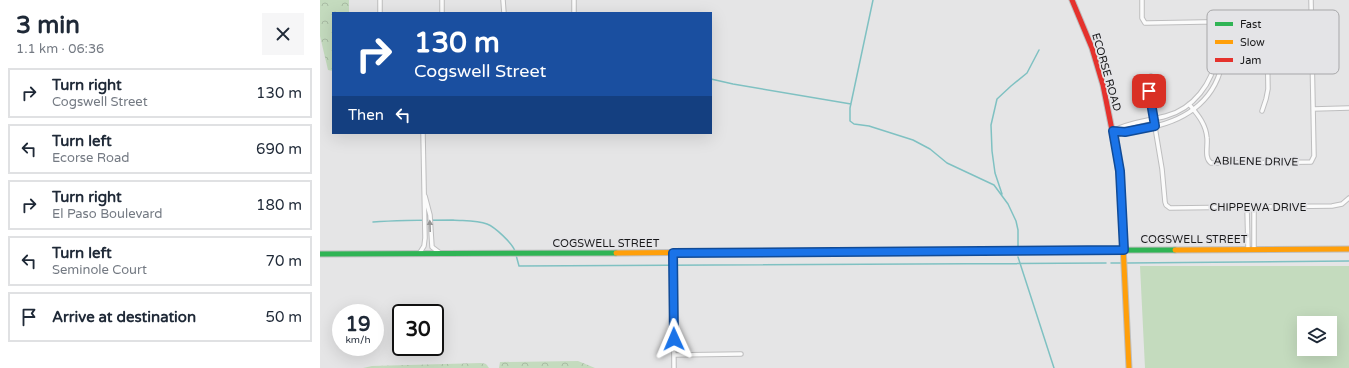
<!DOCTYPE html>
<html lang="en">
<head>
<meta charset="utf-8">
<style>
  body { margin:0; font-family:"Varela Round",sans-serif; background:#f6f6f7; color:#1f2937; height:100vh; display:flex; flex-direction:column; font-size:15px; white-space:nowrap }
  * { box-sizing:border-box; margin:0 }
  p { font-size:13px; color:#747a83 }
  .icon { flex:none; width:22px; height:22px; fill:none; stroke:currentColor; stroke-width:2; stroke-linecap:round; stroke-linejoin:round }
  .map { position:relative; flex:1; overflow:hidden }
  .panel { display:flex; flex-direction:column; background:#fff; width:320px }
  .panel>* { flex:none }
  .guide { position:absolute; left:12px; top:12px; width:380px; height:122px; border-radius:0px; box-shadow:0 4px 16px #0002; background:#1a4fa0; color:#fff; overflow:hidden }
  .controls { position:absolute; left:977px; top:316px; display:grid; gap:8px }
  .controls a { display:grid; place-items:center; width:40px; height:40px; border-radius:0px; background:#fff; box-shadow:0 4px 16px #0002; font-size:20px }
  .speed { position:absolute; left:12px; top:304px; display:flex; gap:8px; font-size:20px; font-weight:700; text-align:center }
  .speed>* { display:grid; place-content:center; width:52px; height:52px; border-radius:50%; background:#fff; box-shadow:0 4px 16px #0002; line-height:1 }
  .speed small { font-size:10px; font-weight:400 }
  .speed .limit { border:2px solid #111; border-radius:6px; background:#fff; color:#111 }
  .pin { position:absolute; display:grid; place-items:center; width:34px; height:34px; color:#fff; margin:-17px; border-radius:8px; box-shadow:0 2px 6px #0006 }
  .me { position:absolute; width:44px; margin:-22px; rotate:359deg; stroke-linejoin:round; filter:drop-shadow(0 0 3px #0008) }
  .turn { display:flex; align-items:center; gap:14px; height:84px; padding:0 16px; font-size:18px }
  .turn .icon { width:52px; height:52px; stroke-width:2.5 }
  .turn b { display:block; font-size:28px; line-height:34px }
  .then { display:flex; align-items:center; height:38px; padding:0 16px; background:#0003; gap:8px; font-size:15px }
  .round { display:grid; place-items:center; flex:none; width:42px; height:42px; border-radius:0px; background:#f6f6f7 }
  .overview { display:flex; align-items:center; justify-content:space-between; height:68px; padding:0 16px }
  h1 { font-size:24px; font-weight:700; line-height:30px }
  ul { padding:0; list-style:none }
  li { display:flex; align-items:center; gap:12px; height:50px; margin:0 8px 6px; padding:0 8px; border:2px solid #e0e1e3; border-radius:0px }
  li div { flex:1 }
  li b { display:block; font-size:15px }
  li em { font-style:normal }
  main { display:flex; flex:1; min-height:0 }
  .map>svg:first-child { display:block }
  .green { fill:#c4dbbe; fill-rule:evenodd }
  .forest { fill:url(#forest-crowns) }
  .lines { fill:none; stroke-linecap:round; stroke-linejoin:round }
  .stream { stroke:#7fc1c2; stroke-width:1.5 }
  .street-casing { stroke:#bebebf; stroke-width:5.5 }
  .fast-casing { stroke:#bebebf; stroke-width:7 }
  .slow-casing { stroke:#bebebf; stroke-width:7 }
  .jam-casing { stroke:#bebebf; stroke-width:7 }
  .street { stroke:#fbfbfb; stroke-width:3.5 }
  .fast { stroke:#30b455; stroke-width:5 }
  .slow { stroke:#ff9f0a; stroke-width:5 }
  .jam { stroke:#e5322d; stroke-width:5 }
  .oneway { fill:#959595 }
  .route-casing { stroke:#114b97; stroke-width:10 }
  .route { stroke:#1a73e8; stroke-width:7 }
  .labels { text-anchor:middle; stroke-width:3.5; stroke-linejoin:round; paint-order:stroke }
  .street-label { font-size:11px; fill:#181819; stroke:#e4e4e7 }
  .key { fill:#e4e4e7; stroke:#a7a7a9; stroke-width:1 }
  .key-label { font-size:11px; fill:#181819 }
</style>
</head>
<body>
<main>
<section class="panel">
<div class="overview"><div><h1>3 min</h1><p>1.1 km · 06:36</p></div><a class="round"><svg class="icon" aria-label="close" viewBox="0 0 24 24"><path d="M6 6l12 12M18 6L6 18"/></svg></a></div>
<ul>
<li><svg class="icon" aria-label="right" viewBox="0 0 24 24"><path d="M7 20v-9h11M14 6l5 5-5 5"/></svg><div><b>Turn right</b><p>Cogswell Street</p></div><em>130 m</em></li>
<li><svg class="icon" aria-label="left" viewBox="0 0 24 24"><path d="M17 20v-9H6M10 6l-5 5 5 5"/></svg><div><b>Turn left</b><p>Ecorse Road</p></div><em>690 m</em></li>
<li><svg class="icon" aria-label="right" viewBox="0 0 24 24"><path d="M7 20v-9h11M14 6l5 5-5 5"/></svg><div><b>Turn right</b><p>El Paso Boulevard</p></div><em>180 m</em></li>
<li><svg class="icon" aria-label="left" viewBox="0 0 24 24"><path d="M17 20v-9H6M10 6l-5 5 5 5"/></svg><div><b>Turn left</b><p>Seminole Court</p></div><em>70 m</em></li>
<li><svg class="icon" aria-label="arrive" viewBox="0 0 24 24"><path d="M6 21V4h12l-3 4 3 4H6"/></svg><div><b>Arrive at destination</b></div><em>50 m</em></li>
</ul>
</section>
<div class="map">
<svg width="1029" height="368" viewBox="0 0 1029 368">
  <defs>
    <pattern id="forest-crowns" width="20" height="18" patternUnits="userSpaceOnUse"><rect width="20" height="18" fill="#c4dbbe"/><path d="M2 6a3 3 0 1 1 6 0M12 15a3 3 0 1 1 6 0" fill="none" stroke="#a8bba3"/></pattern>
  </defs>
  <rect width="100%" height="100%" fill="#e5e5e6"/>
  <!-- green -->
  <path class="green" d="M 820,266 L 1029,266 L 1029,368 L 825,368 ZM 984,323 L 1010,323 L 1010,349 L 984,349 Z"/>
  <!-- forest -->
  <path class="forest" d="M 0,0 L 29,0 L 29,13 L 13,13 L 13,71 L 8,70 L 0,36 Z
    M 258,361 L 275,368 L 179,368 L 180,362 Z
    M 161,363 L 166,364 L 169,368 L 43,368 L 52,366 Z"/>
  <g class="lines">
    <!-- stream -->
    <path class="stream" d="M 553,0 L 530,108 L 530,121 L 534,124 L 549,126 L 593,140 L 610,149 L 627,163 L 674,185 L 688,204 L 696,221 L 698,230 L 698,246
      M 391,79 L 413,84 L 531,104
      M 682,194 L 675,173 L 672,151 L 671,125 L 677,99 L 691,86 L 707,73 L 719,50
      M 53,222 C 80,220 106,220 133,220 C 143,221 157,220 167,224 C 175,227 192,243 195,251
      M 196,255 L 199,266 L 786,263
      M 698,257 L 734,368
      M 791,263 L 803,263
      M 807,263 L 1029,261"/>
    <!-- street casing -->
    <g class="street-casing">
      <path id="street" d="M 60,0 L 60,13
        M 122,0 L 122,13
        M 183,0 L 184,13
        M 254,0 L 254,13
        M 822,0 L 822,18 L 825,23 L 828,23 L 991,20
        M 899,22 L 903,25 C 903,37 904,48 903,59 C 897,98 869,119 832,127 C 819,129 807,132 793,131 C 809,122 828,121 846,116 C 873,109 893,83 896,56 C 897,46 896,36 896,26 Z
        M 831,76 L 829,91 L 842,169 L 845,202 L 846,205 L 850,208 L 1012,206 L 1022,204 L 1029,198
        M 869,104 C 878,115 886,124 887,138 C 888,146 884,158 891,163 L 991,162 L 994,156 L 991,0
        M 993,109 L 1029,108
        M 942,111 L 946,99 L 948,89 L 947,21
        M 105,196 L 110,215 L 112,247 L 120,253
        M 927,207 L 928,249
        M 934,207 L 934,249
        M 353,253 L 354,368
        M 99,254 L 104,246 L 105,238 L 103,133
        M 354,355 L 421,354"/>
    </g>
    <!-- fast casing -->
    <g class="fast-casing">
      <path id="fast" d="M 518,251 L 855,250
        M 0,254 L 296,253"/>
    </g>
    <!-- slow casing -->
    <g class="slow-casing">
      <path id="slow" d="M 800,184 L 809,368
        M 855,250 L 1029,249
        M 296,253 L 518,251"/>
    </g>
    <!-- jam casing -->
    <g class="jam-casing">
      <path id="jam" d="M 752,0 L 772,48 L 783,85 L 796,150 L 800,184"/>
    </g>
    <!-- street -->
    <use href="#street" class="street"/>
    <!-- fast -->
    <use href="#fast" class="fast"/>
    <!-- slow -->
    <use href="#slow" class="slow"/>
    <!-- jam -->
    <use href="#jam" class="jam"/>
  </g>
  <!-- one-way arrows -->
  <defs><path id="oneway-solid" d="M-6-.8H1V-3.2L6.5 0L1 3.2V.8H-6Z"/></defs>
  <use class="oneway" href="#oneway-solid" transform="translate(110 226) rotate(-92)"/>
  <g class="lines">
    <!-- route casing -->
    <g class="route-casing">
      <path id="route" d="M 354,339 L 353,253 L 804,250 L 800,171 L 793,131 L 805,132 L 835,126 L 829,91"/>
    </g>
    <!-- route -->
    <use href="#route" class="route"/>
  </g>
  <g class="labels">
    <!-- street labels -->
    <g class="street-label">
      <text transform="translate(787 72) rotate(74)" y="4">ECORSE ROAD</text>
      <text transform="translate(936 161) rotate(1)" y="4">ABILENE DRIVE</text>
      <text x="938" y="211">CHIPPEWA DRIVE</text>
      <text x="874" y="243">COGSWELL STREET</text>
      <text x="286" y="247">COGSWELL STREET</text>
    </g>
  </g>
  <!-- legend -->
  <rect x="887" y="10" width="132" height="64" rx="6" class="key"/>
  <rect x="895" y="22" width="18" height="4" fill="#30b455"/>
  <rect x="895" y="40" width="18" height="4" fill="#ff9f0a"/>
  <rect x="895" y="58" width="18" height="4" fill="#e5322d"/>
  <g class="key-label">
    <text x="920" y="28">Fast</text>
    <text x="920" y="46">Slow</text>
    <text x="920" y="64">Jam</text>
  </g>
</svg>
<div class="controls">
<a><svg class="icon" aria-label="layers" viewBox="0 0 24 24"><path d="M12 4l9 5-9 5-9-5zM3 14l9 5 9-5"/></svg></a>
</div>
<div class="speed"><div>19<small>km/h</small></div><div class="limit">30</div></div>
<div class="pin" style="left:829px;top:91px;background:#d93025"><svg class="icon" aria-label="arrive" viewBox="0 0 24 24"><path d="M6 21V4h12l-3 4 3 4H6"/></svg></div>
<svg class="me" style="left:354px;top:339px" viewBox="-20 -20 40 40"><path d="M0-17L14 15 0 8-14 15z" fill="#1a73e8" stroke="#fff" stroke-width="4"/></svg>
<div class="guide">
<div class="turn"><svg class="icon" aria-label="right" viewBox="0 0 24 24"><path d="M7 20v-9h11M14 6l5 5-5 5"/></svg><div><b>130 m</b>Cogswell Street</div></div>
<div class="then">Then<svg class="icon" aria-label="left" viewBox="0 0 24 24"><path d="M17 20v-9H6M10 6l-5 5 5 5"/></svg></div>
</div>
</div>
</main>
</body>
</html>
